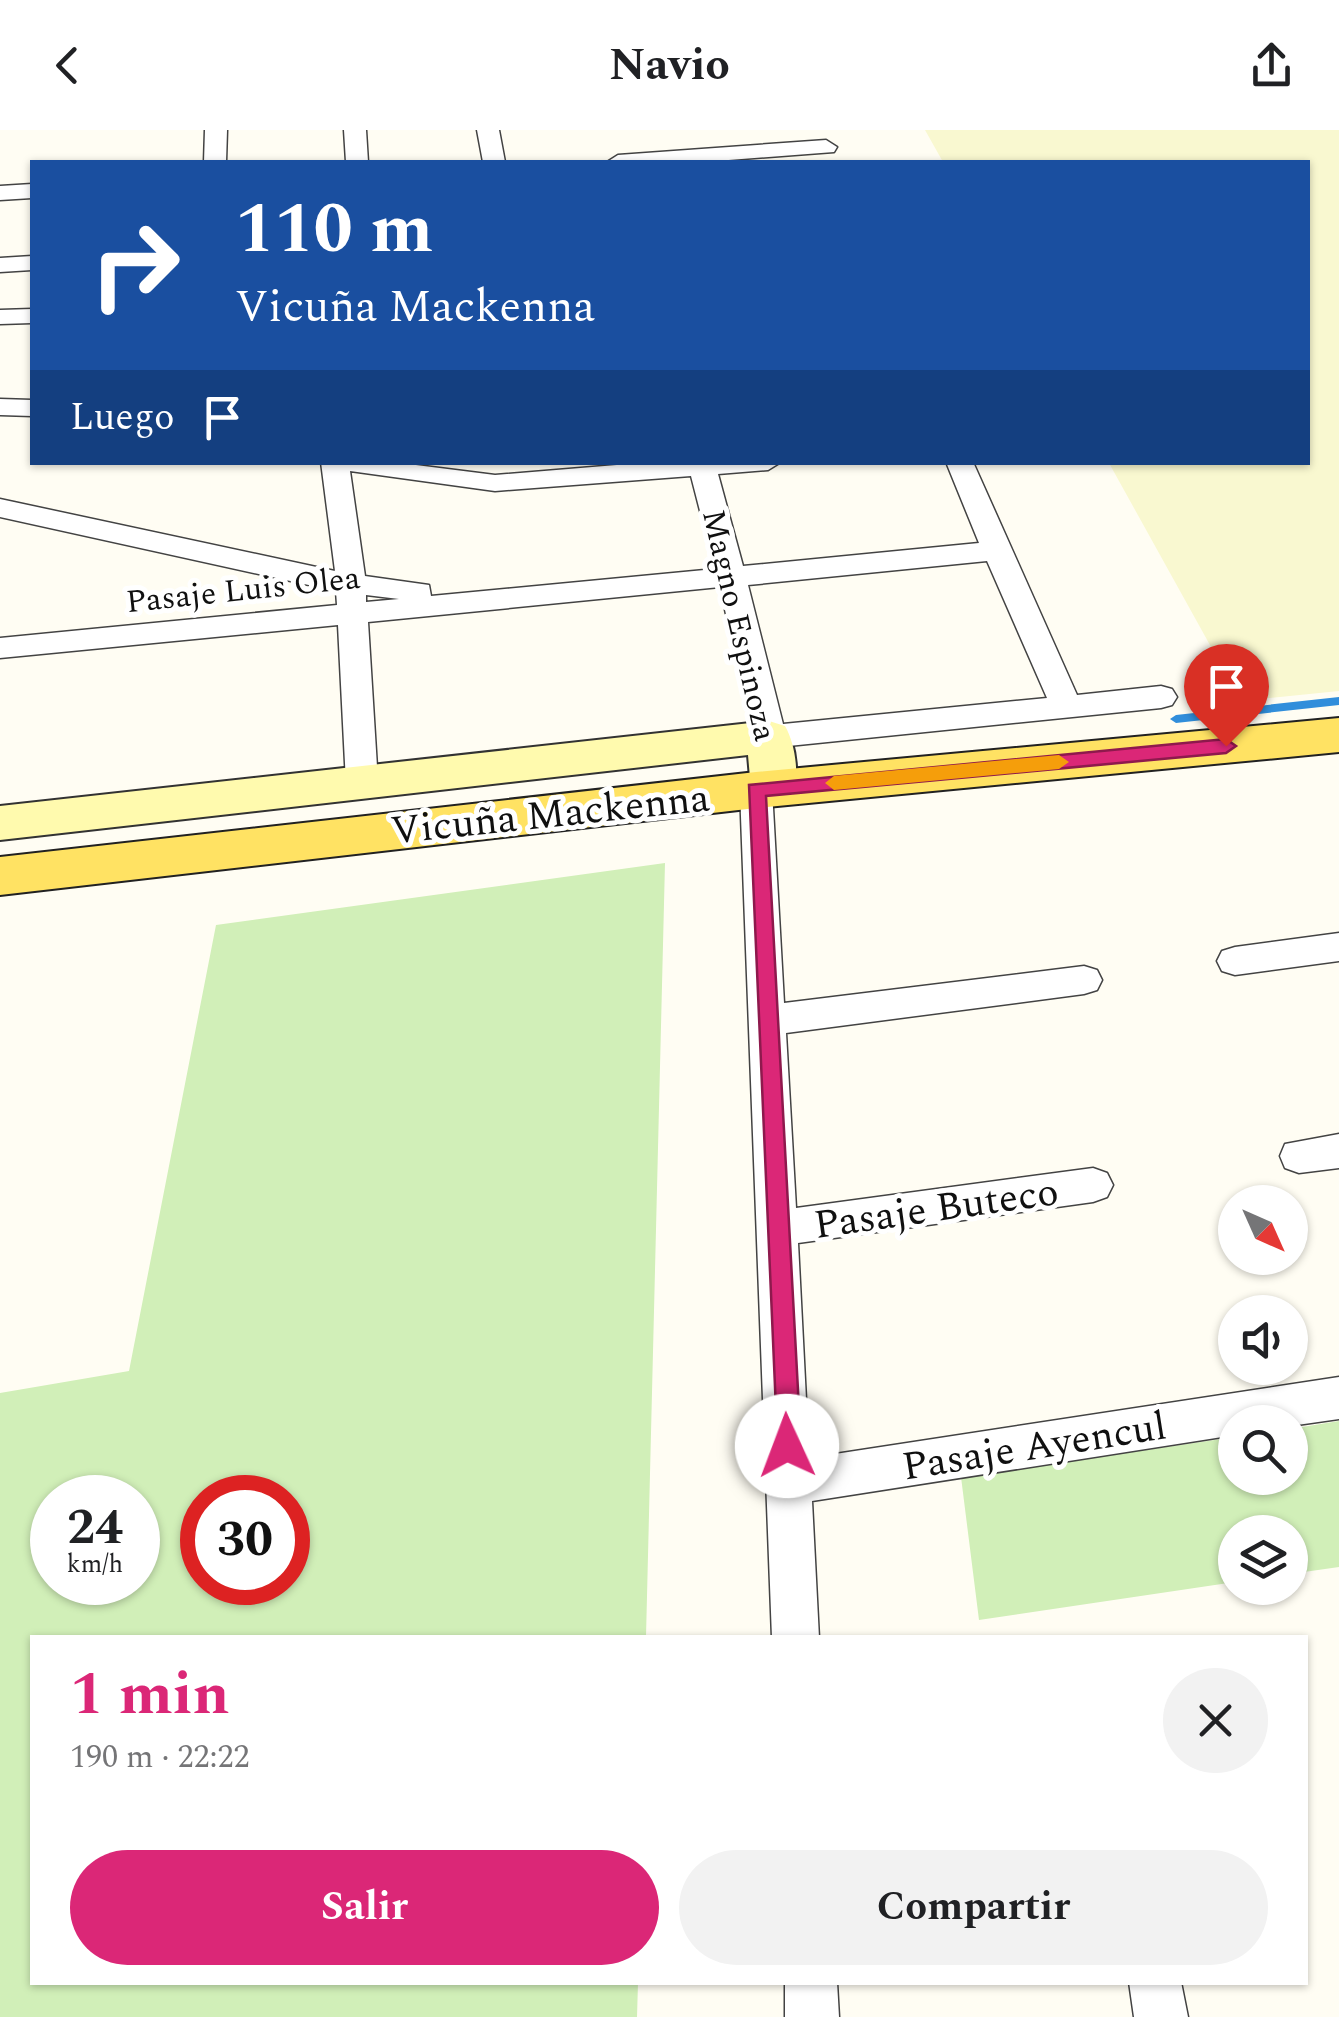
<!DOCTYPE html>
<html lang="es">
<head>
<meta charset="utf-8">
<style>
  body { margin:0; font-family:Spectral,serif; background:#f2f2f2; color:#202124; height:100vh; display:flex; flex-direction:column; font-size:38px; white-space:nowrap }
  * { box-sizing:border-box; margin:0 }
  p { font-size:32px; color:#757577 }
  .icon { flex:none; width:55px; height:55px; fill:none; stroke:currentColor; stroke-width:2; stroke-linecap:round; stroke-linejoin:round }
  .map { position:relative; flex:1; overflow:hidden }
  .drawer { position:absolute; left:30px; top:1505px; width:1278px; height:350px; display:flex; flex-direction:column; background:#fff; border-radius:0px; box-shadow:0 2px 8px #0004 }
  .drawer>* { flex:none }
  .top-card { position:absolute; left:30px; top:30px; width:1280px; height:305px; border-radius:0px; box-shadow:0 2px 8px #0004; background:#1a4fa0; color:#fff; overflow:hidden }
  .needle { width:65px; rotate:135deg }
  .tools { position:absolute; left:1218px; top:1055px; display:grid; gap:20px }
  .tools a { display:grid; place-items:center; width:90px; height:90px; border-radius:50%; background:#fff; box-shadow:0 2px 8px #0004; font-size:50px }
  .speed { position:absolute; left:30px; top:1345px; display:flex; gap:20px; font-size:50px; font-weight:700; text-align:center }
  .speed>* { display:grid; place-content:center; width:130px; height:130px; border-radius:50%; background:#fff; box-shadow:0 2px 8px #0004; line-height:1 }
  .speed small { font-size:25px; font-weight:400 }
  .speed .limit { border:15px solid #d22; background:#fff; color:#111 }
  .pin { position:absolute; display:grid; place-items:center; width:85px; height:85px; color:#fff; margin:-102px -42px; border-radius:50% 50% 50% 0; rotate:-45deg; box-shadow:0 0 10px #0007 }
  .pin .icon { rotate:45deg }
  .me { position:absolute; width:110px; margin:-55px; rotate:358deg; stroke-linejoin:round; filter:drop-shadow(0 0 8px #0008) }
  .turn { display:flex; align-items:center; gap:35px; height:210px; padding:0 40px; font-size:45px }
  .turn .icon { width:130px; height:130px; stroke-width:2.5 }
  .turn b { display:block; font-size:70px; line-height:85px }
  .then { display:flex; align-items:center; height:95px; padding:0 40px; background:#0003; gap:20px; font-size:38px }
  .round { display:grid; place-items:center; flex:none; width:105px; height:105px; border-radius:52px; background:#f2f2f2 }
  .overview { display:flex; align-items:center; justify-content:space-between; height:170px; padding:0 40px }
  h1 { font-size:60px; font-weight:700; line-height:75px; color:#db2777 }
  .cta { display:flex; gap:20px; margin-top:auto; padding:20px 40px }
  .cta a { flex:1; height:115px; border-radius:60px; background:#db2777; color:#fff; font-size:40px; font-weight:700; line-height:115px; text-align:center }
  .cta a+a { background:#f2f2f2; color:#202124 }
  header { display:flex; justify-content:space-between; align-items:center; height:130px; padding:0 40px; background:#fff; font-size:45px; font-weight:700 }
  .map>svg:first-child { display:block }
  .farmland { fill:#f9f8d0 }
  .green { fill:#d1efb8; fill-rule:evenodd }
  .lines { fill:none; stroke-linecap:round; stroke-linejoin:round }
  .stream { fill:#318edb; fill-rule:evenodd }
  .street-casing { stroke:#434343; stroke-width:3 }
  .secondary-casing { stroke:#323232; stroke-width:4 }
  .primary-casing { stroke:#212121; stroke-width:4 }
  .street { fill:#fff; fill-rule:evenodd }
  .secondary { fill:#fffaae; fill-rule:evenodd }
  .primary { fill:#ffe263; fill-rule:evenodd }
  .route { fill:#db2777; stroke:#8e194d; stroke-width:2.5 }
  .slow { fill:#f59e0b }
  .labels { text-anchor:middle; stroke-width:10; stroke-linejoin:round; paint-order:stroke }
  .far-street-label { font-size:32px; fill:#101010; stroke:#fff }
  .street-label { font-size:40px; fill:#101010; stroke:#fff }
</style>
</head>
<body>
<header><svg class="icon" aria-label="back" viewBox="0 0 24 24"><path d="M15 5l-7 7 7 7"/></svg>Navio<svg class="icon" aria-label="share" viewBox="0 0 24 24"><path d="M12 15V3M7 8l5-5 5 5M5 13v7h14v-7"/></svg></header>
<div class="map">
<svg width="1339" height="1887" viewBox="0 0 1339 1887">
  <rect width="100%" height="100%" fill="#fffdf3"/>
  <!-- farmland -->
  <path class="farmland" d="M 925,0 L 1339,0 L 1339,561 L 1241,571 L 1109,333 L 1308,332 L 1308,32 L 943,32 Z"/>
  <!-- green -->
  <path class="green" d="M 665,733 L 646,1507 L 32,1508 L 32,1852 L 638,1853 L 637,1887 L 0,1887 L 0,1263 L 129,1241 L 216,795 ZM 52,1368 L 138,1368 L 138,1452 L 52,1452 ZM 202,1368 L 288,1368 L 288,1452 L 202,1452 Z
    M 1339,1291 L 1339,1437 L 1290,1444 L 1290,1402 L 1235,1402 L 1235,1452 L 979,1490 L 961,1347 L 1235,1307 L 1235,1348 L 1290,1348 L 1290,1299 Z"/>
  <g class="lines">
    <!-- stream -->
    <path class="stream" d="M 1339,567 L 1339,575 L 1176,593 L 1170,589 L 1176,585 Z"/>
    <!-- street casing -->
    <g class="street-casing">
      <path id="street" d="M 205,0 L 227,0 L 226,32 L 204,32 Z
        M 344,0 L 366,0 L 368,32 L 346,32 Z
        M 477,0 L 499,0 L 505,32 L 483,32 Z
        M 826,10 L 837,17 L 834,22 L 703,32 L 607,32 L 618,25 Z
        M 32,54 L 32,68 L 0,70 L 0,56 Z
        M 32,126 L 32,140 L 0,142 L 0,128 Z
        M 32,179 L 32,193 L 0,194 L 0,180 Z
        M 0,269 L 32,270 L 32,286 L 0,285 Z
        M 321,332 L 392,332 L 495,345 L 653,332 L 781,332 L 768,340 L 718,344 L 743,436 L 979,413 L 946,332 L 973,332 L 1077,565 L 1161,556 L 1172,559 L 1177,567 L 1172,575 L 1161,578 L 769,618 L 758,615 L 753,607 L 720,457 L 368,492 L 378,653 L 374,661 L 350,661 L 346,653 L 338,495 L 0,528 L 0,508 L 337,475 L 336,461 L 0,387 L 0,369 L 335,441 ZM 350,341 L 495,361 L 691,346 L 715,439 L 431,466 L 429,455 L 365,446 ZM 987,431 L 1047,568 L 783,594 L 748,455 ZM 366,465 L 399,469 L 366,472 Z
        M 756,648 L 768,652 L 772,660 L 784,873 L 1084,836 L 1097,840 L 1102,850 L 1097,860 L 1084,864 L 786,903 L 796,1078 L 1093,1038 L 1107,1043 L 1113,1055 L 1107,1067 L 1093,1072 L 798,1113 L 809,1328 L 1339,1247 L 1339,1289 L 1290,1296 L 1290,1292 L 1235,1292 L 1235,1305 L 812,1371 L 819,1508 L 772,1508 L 740,660 L 744,652 Z
        M 1339,803 L 1339,831 L 1235,845 L 1222,841 L 1217,831 L 1222,821 L 1235,817 Z
        M 1339,1004 L 1339,1038 L 1299,1043 L 1285,1038 L 1280,1026 L 1285,1014 Z
        M 785,1852 L 837,1852 L 839,1887 L 785,1887 Z
        M 1129,1852 L 1181,1852 L 1188,1887 L 1134,1887 Z"/>
    </g>
    <!-- secondary casing -->
    <g class="secondary-casing">
      <path id="secondary" d="M 769,591 L 785,596 C 796,615 801,651 790,671 L 774,676 L 758,671 L 751,659 L 748,625 L 0,710 L 0,676 Z"/>
    </g>
    <!-- primary casing -->
    <g class="primary-casing">
      <path id="primary" d="M 1339,588 L 1339,622 L 756,678 L 0,765 L 0,727 L 756,642 Z"/>
    </g>
    <!-- street -->
    <use href="#street" class="street"/>
    <!-- secondary -->
    <use href="#secondary" class="secondary"/>
    <!-- primary -->
    <use href="#primary" class="primary"/>
  </g>
  <!-- route -->
  <path class="route" d="M 1226,609 L 1236,616 L 1226,623 L 766,666 L 801,1316 L 797,1326 L 787,1330 L 778,1326 L 749,655 Z"/>
  <!-- slow -->
  <path class="slow" d="M 1059,625 L 1069,632 L 1059,639 L 834,660 L 825,653 L 834,646 Z"/>
  <g class="labels">
    <!-- far-street labels -->
    <g class="far-street-label">
      <text transform="translate(243 459) rotate(-6)" y="11">Pasaje Luis Olea</text>
      <text transform="translate(740 495) rotate(77)" y="11">Magno Espinoza</text>
    </g>
    <!-- street labels -->
    <g class="street-label">
      <text transform="translate(550 683) rotate(-6)" y="14">Vicuña Mackenna</text>
      <text transform="translate(936 1077) rotate(-8)" y="14">Pasaje Buteco</text>
      <text transform="translate(1034 1315) rotate(-9)" y="14">Pasaje Ayencul</text>
    </g>
  </g>
</svg>
<div class="tools">
<a><svg class="needle" viewBox="-14 -14 28 28"><path d="M0-13l5 13h-10z" fill="#e53935"/><path d="M0 13l5-13h-10z" fill="#757577"/></svg></a>
<a><svg class="icon" aria-label="sound" viewBox="0 0 24 24"><path d="M4 9h4l5-4v14l-5-4H4zM17 9q2 3 0 6"/></svg></a>
<a><svg class="icon" aria-label="search" viewBox="0 0 24 24"><circle cx="10" cy="10" r="6"/><path d="M15 15l6 6"/></svg></a>
<a><svg class="icon" aria-label="layers" viewBox="0 0 24 24"><path d="M12 4l9 5-9 5-9-5zM3 14l9 5 9-5"/></svg></a>
</div>
<div class="speed"><div>24<small>km/h</small></div><div class="limit">30</div></div>
<div class="pin" style="left:1226px;top:616px;background:#d93025"><svg class="icon" aria-label="arrive" viewBox="0 0 24 24"><path d="M6 21V4h12l-3 4 3 4H6"/></svg></div>
<svg class="me" style="left:787px;top:1316px" viewBox="-20 -20 40 40"><circle r="19" fill="#fff"/><path d="M0-13L10 11 0 6-10 11z" fill="#db2777"/></svg>
<div class="top-card">
<div class="turn"><svg class="icon" aria-label="right" viewBox="0 0 24 24"><path d="M7 20v-9h11M14 6l5 5-5 5"/></svg><div><b>110 m</b>Vicuña Mackenna</div></div>
<div class="then">Luego<svg class="icon" aria-label="arrive" viewBox="0 0 24 24"><path d="M6 21V4h12l-3 4 3 4H6"/></svg></div>
</div>
<section class="drawer">
<div class="overview"><div><h1>1 min</h1><p>190 m · 22:22</p></div><a class="round"><svg class="icon" aria-label="close" viewBox="0 0 24 24"><path d="M6 6l12 12M18 6L6 18"/></svg></a></div>
<div class="cta"><a>Salir</a><a>Compartir</a></div>
</section>
</div>
</body>
</html>
